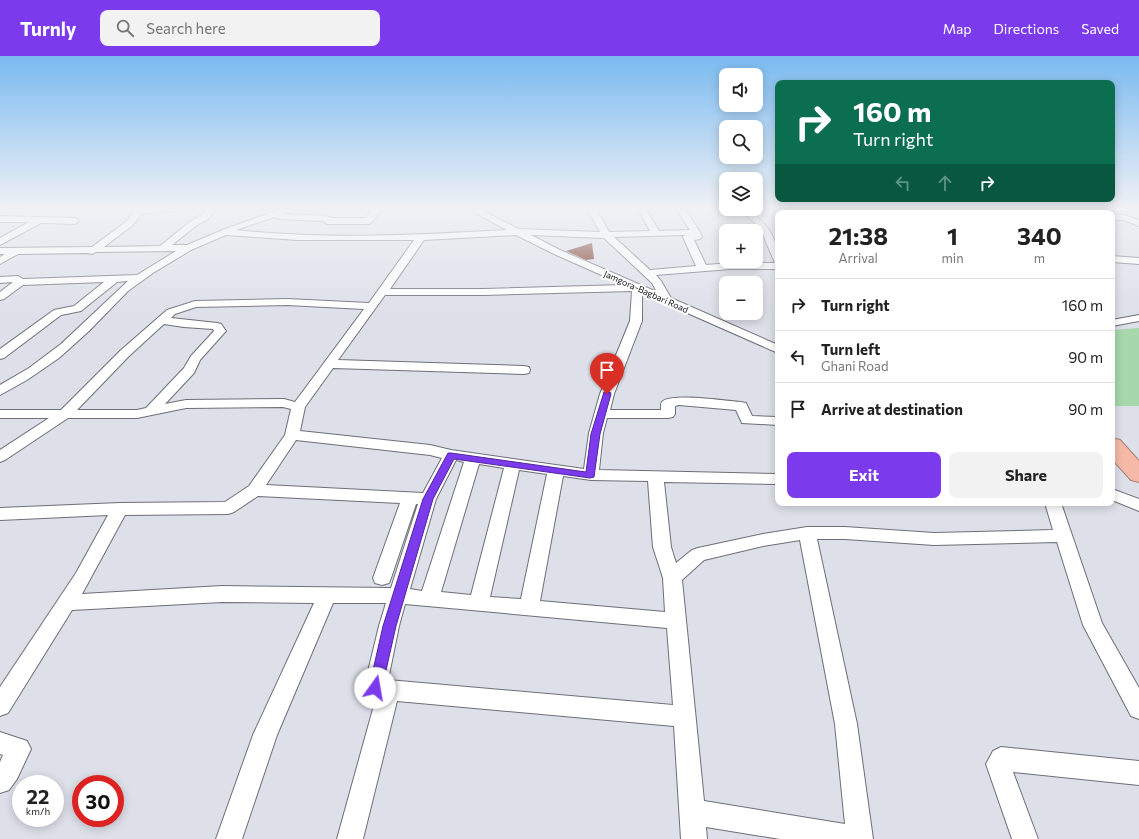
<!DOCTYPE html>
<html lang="en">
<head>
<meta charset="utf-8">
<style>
  body { margin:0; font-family:Commissioner,sans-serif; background:#f2f2f2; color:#222; height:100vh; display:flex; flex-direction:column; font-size:15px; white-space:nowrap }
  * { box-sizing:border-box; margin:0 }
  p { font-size:13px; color:#767676 }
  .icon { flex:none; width:22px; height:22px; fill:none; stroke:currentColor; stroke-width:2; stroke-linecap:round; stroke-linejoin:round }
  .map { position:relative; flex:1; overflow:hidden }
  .panel { position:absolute; left:775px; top:154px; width:340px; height:296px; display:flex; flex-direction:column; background:#fff; border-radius:8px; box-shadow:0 2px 10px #0003 }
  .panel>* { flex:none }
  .banner { position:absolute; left:775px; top:24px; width:340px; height:122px; border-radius:8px; box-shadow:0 2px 10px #0003; background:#0b6e4f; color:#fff; overflow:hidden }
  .tools { position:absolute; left:719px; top:12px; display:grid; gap:8px }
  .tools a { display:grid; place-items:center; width:44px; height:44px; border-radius:8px; background:#fff; box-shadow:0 2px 10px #0003; font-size:20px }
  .speed { position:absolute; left:12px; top:719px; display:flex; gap:8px; font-size:20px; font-weight:700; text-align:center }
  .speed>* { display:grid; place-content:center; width:52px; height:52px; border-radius:50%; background:#fff; box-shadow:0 2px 10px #0003; line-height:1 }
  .speed small { font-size:10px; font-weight:400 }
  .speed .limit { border:6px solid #d22; background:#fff; color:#111 }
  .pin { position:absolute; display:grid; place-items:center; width:34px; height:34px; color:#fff; margin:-41px -17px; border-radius:50% 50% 50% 0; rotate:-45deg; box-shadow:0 0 4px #0007 }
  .pin .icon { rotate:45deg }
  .me { position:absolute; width:44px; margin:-22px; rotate:13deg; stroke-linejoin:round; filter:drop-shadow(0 0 3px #0008) }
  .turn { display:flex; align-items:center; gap:14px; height:84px; padding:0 12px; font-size:18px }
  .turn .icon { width:52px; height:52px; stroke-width:2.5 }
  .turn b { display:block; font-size:28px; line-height:34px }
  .lanes { display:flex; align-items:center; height:38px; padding:0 12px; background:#0003; justify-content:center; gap:20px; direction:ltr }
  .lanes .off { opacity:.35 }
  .eta { display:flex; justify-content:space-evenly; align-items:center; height:68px; text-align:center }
  .eta b { font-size:24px; font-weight:700; line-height:28px }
  .action { display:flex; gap:8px; margin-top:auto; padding:8px 12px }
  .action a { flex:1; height:46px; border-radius:8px; background:#7c3aed; color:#fff; font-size:16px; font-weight:700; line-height:46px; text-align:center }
  .action a+a { background:#f2f2f2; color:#222 }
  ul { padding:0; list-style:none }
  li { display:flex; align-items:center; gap:12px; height:52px; padding:0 12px; border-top:1px solid #e0e0e0 }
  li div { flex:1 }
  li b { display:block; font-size:15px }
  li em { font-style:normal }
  header { display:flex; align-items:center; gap:24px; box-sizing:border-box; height:56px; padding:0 20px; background:#7c3aed; color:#fff }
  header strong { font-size:19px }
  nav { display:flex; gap:22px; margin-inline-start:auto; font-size:14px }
  .search { width:280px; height:36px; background:#f2f2f2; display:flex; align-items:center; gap:10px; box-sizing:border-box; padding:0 14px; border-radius:8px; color:#767676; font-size:15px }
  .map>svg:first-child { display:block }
  .green { fill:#a7d8ab }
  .building { fill:#691d0a }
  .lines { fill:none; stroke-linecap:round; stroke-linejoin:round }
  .minor-casing { stroke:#6d6f78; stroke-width:2 }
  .highway-casing { stroke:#a78075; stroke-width:2 }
  .minor { fill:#fff; fill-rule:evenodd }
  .highway { fill:#f6b9a7; fill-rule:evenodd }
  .route { fill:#7c3aed; stroke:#51269a }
  .labels { text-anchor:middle; stroke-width:4; stroke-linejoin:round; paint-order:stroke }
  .far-street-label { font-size:9px; fill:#151619; stroke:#fff }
</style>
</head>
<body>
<header>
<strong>Turnly</strong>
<div class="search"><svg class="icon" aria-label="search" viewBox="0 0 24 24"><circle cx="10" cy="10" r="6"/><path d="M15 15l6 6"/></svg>Search here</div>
<nav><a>Map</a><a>Directions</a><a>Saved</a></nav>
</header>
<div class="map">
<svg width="1139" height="783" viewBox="0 0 1139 783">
  <rect width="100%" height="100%" fill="#dddfe9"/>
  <!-- green -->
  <path class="green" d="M 1139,272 L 1139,350 L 1112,350 L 1112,274 Z"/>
  <!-- building -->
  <path class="building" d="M 592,187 L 594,203 L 586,204 L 566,195 Z"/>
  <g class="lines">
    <!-- minor casing -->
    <g class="minor-casing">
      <path id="minor" d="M 136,153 L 179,153 L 175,155 L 141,158 L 133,169 L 104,191 L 160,190 L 191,165 L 202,159 L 207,153 L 216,153 L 208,163 L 197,169 L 172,189 L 187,189 L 225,173 L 267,158 L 282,153 L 296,153 L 285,158 L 327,160 L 331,162 L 366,162 L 373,153 L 382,153 L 371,167 L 368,168 L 327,168 L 323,165 L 279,163 L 275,161 L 236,174 C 326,184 416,179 507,174 L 468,153 L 479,153 L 519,173 L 600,176 L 588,153 L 596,153 L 609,176 L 650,175 L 638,153 L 646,153 L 659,175 L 690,174 L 676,153 L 685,153 L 700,176 L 702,181 L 700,183 L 694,184 L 706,209 L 730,207 L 775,207 L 760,172 L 740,153 L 749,153 C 772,174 778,182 778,213 L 730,213 L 656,219 L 661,225 L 671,242 L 778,289 L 778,297 L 642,237 L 642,265 L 614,338 L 610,354 L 661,354 C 661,351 660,347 663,345 C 675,337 725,345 741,346 L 746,347 L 752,360 L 778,361 L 778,369 L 742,367 L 736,354 L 679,349 L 675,350 L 675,358 L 673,361 L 668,362 L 607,362 L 603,377 L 599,414 L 778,418 L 778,428 L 664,426 L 671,491 L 676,507 L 692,494 L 698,492 L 763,478 L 807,471 L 845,471 L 934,477 L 1053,474 L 1045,447 L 1061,447 L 1102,567 L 1139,632 L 1139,663 L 1131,660 L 1083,569 L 1057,486 L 934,489 L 845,483 L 817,483 L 857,668 L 873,783 L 780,783 L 706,771 L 707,783 L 681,783 L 674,670 L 397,645 L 363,783 L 337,783 L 376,642 L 367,639 L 364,632 L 379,570 L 386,547 L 333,547 L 277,679 L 242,783 L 216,783 L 253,679 L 314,547 L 222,546 L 72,554 L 8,657 L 0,660 L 0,631 L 76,517 L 108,459 L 0,464 L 0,452 L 120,447 L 225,446 L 249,430 L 285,379 L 291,353 L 283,351 L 186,352 L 137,362 L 68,362 L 5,404 L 0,406 L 0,394 L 49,362 L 0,362 L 0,354 L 61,354 L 121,294 L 167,254 L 195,245 L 287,243 L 369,247 L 414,184 L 298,184 L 226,179 L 191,194 L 153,217 L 128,235 L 89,275 L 59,302 L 27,324 L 0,339 L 0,329 L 29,312 L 61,288 L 128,225 L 117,226 L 81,255 L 61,259 L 4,302 L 0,303 L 0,293 L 54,254 L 74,250 L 104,226 L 23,229 L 4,243 L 0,244 L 0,236 L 13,226 L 0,227 L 0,221 L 18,220 L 23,223 L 137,219 L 176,195 L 96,196 L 92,198 L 88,197 L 18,198 L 0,208 L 0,201 L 5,198 L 0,198 L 0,192 L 92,191 L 127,165 ZM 516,179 L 554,198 L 624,229 L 484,233 L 390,233 L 424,184 ZM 531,179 L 604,182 L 652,227 L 657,236 L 560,194 ZM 685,179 L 683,181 L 696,210 L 650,214 L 614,181 ZM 632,235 L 630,265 L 600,338 L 589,377 L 584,413 L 451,394 L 430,389 L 300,375 L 305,351 L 333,312 L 524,318 L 529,317 L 530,314 L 529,311 L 524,310 L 338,304 L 385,239 L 484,239 ZM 287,249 L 364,253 L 295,346 L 284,343 L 186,344 L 165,348 L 194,317 L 200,304 L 226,275 L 221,268 L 217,267 L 171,262 L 175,258 L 196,251 ZM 164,268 L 184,271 L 213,273 L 214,275 L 191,300 L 184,312 L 146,352 L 137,354 L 77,354 L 129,300 ZM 296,384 L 430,399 L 442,402 L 423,437 L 266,429 ZM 456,404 L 464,406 L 422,535 L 410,533 L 436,443 ZM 479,408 L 504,412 L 471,539 L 441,536 ZM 519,414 L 547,418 L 521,543 L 490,541 ZM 563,420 L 591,424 L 648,425 L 653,491 L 663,522 L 665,556 L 540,545 ZM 258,440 L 400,447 L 373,522 L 375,527 L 382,529 L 389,527 L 391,522 L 416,448 L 418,448 L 391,532 L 222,530 L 82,538 L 125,459 L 228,458 L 234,456 ZM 800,484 L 835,668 L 845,768 L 704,745 L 682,524 L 704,504 L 763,490 ZM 405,548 L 667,572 L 673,649 L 388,624 L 399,570 Z
        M 982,153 C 993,153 1023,150 1030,157 C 1018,157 992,160 982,153 Z
        M 1112,158 L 1124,159 L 1139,164 L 1139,170 L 1123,164 L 1112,164 Z
        M 0,160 L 75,162 L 79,165 L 75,168 L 41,167 L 0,189 L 0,182 L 29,166 L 0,166 Z
        M 1112,200 L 1139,202 L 1139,208 L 1112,206 Z
        M 1139,259 L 1139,265 L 1112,270 L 1112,264 Z
        M 1112,433 L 1139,443 L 1139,455 L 1112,444 Z
        M 0,676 L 27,685 L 31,693 L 17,723 L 9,734 L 0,737 L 0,706 L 3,699 L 0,698 Z
        M 1001,691 L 1139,705 L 1139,729 L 1013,716 L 1038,783 L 1012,783 L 986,708 L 993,695 Z"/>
    </g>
    <!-- highway casing -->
    <g class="highway-casing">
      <path id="highway" d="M 889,153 L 902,153 L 905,157 L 892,157 Z
        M 1112,382 L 1120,384 L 1139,405 L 1139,426 L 1131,424 L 1112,403 Z"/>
    </g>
    <!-- minor -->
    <use href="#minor" class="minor"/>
    <!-- highway -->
    <use href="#highway" class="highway"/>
  </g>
  <!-- sky -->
  <linearGradient id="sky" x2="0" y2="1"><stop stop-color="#7abaf0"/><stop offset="0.58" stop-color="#f0f1f5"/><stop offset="1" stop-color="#f0f1f5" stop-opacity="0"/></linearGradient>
  <rect width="1139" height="263" fill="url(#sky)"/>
  <!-- route -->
  <path class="route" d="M 604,336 L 610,336 L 611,338 L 600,378 L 594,421 L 590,422 L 454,403 L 433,443 L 396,570 L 382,632 L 380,636 L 375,637 L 371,636 L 369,632 L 383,570 L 423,443 L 448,397 L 451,397 L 586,416 L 591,378 Z"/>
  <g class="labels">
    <!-- far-street labels -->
    <g class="far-street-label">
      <text transform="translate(646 236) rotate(24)" y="3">Jamgora-Bagbari Road</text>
    </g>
  </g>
</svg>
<div class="tools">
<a><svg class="icon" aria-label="sound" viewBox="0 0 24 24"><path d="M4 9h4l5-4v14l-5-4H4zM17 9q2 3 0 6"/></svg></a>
<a><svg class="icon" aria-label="search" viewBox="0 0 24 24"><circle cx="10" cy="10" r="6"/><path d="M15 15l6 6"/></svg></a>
<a><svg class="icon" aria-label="layers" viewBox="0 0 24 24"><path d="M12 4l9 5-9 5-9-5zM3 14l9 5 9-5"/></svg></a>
<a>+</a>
<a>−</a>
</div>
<div class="speed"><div>22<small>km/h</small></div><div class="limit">30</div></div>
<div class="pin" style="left:607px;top:338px;background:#d93025"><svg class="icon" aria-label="arrive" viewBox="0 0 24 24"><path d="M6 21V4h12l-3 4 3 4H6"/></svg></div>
<svg class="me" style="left:375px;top:632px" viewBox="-20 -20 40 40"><circle r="19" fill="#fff"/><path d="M0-13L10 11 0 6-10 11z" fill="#7c3aed"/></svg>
<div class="banner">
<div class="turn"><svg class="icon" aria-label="right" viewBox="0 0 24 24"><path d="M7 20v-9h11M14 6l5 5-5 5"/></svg><div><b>160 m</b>Turn right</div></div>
<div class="lanes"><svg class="icon off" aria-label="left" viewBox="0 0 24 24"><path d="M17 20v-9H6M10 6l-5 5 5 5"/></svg><svg class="icon off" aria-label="ahead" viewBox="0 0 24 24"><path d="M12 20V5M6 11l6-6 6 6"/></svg><svg class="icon" aria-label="right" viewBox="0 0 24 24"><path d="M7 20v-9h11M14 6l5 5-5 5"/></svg></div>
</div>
<section class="panel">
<div class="eta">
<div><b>21:38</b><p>Arrival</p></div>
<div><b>1</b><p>min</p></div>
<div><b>340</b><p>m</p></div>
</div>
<ul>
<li><svg class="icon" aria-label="right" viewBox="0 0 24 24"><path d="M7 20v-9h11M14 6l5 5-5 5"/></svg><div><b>Turn right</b></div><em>160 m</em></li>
<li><svg class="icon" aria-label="left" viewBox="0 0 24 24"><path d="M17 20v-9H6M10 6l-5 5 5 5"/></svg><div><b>Turn left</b><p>Ghani Road</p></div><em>90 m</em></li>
<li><svg class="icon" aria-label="arrive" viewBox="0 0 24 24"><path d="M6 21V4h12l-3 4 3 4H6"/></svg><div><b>Arrive at destination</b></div><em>90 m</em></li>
</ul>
<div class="action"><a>Exit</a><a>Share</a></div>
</section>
</div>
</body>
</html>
